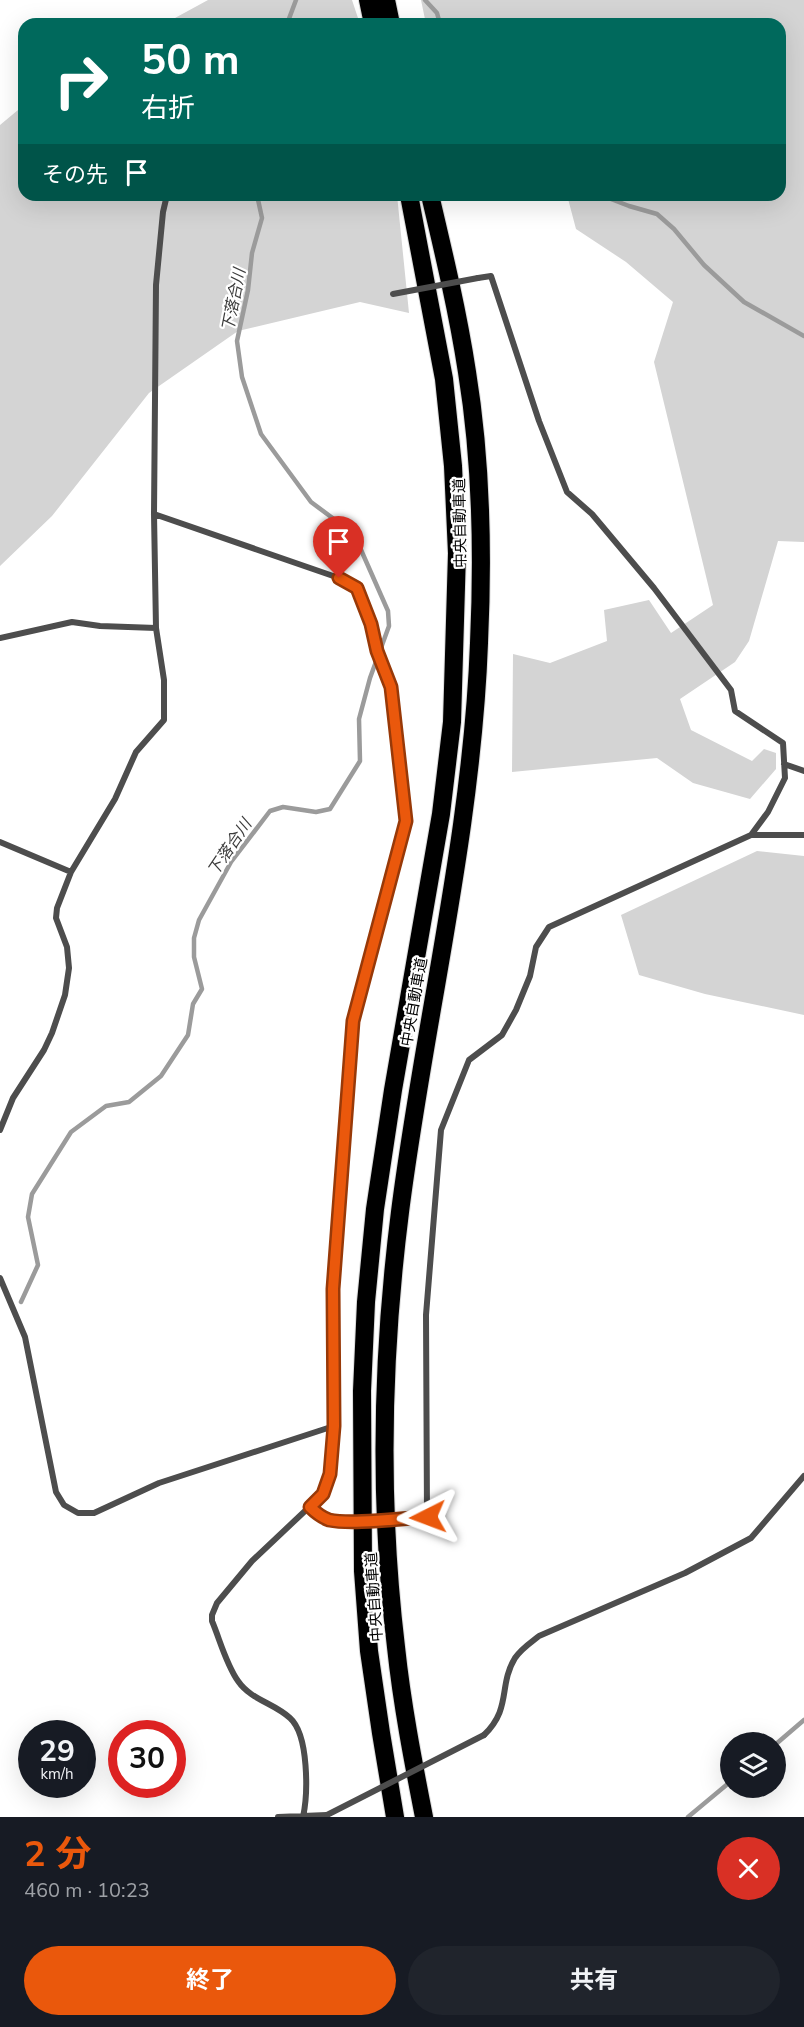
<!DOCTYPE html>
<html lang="ja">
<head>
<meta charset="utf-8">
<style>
  body { margin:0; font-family:"Nunito Sans","Noto Sans JP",sans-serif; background:#20242c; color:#f1f3f6; height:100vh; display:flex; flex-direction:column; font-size:22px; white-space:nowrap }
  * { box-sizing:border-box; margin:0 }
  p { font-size:20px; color:#9ea1a6 }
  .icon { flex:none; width:33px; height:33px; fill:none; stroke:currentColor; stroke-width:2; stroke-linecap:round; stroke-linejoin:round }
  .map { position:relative; height:1817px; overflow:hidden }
  .drawer { display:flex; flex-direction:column; background:#171b24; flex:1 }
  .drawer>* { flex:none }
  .top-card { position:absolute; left:18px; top:18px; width:768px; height:183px; border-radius:18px; box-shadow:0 6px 24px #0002; background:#00695c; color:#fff; overflow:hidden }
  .buttons { position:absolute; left:720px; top:1732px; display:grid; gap:12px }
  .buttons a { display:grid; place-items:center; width:66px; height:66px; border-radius:50%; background:#171b24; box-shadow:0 6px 24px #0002; font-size:30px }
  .speed { position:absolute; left:18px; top:1720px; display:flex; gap:12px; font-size:30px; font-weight:700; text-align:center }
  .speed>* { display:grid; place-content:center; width:78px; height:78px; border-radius:50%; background:#171b24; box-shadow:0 6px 24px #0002; line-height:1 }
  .speed small { font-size:15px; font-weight:400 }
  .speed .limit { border:9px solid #d22; background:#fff; color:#111 }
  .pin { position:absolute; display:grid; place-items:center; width:51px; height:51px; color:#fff; margin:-62px -26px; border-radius:50% 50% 50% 0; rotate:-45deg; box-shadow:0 0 6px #0007 }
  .pin .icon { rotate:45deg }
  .me { position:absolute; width:66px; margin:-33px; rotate:267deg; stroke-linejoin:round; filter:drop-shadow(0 0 4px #0008) }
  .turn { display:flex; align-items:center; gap:21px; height:126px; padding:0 24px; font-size:27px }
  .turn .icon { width:78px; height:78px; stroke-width:2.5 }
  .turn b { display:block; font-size:42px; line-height:51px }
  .then { display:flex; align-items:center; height:57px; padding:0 24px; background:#0003; gap:12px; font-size:22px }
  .round { display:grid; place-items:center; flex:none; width:63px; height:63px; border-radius:32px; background:#20242c }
  .summary { display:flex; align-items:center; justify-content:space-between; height:102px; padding:0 24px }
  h1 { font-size:36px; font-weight:700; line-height:45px; color:#ea580c }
  .action { display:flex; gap:12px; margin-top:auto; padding:12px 24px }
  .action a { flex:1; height:69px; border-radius:36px; background:#ea580c; color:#fff; font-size:24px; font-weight:700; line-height:69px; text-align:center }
  .action a+a { background:#20242c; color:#f1f3f6 }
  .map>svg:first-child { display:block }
  .green { fill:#d4d4d4 }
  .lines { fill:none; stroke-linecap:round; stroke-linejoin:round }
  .stream { stroke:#9b9b9b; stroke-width:4.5 }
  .highway-casing { stroke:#dbdbdb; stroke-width:20 }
  .street { stroke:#4d4d4d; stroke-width:6 }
  .highway { stroke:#000; stroke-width:18 }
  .street-bridge { stroke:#4d4d4d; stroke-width:6 }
  .route-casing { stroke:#983908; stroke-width:15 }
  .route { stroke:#ea580c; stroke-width:10 }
  .labels { text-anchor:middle; stroke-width:4.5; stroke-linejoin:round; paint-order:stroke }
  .street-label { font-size:15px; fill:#000; stroke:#fff }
  .water-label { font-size:16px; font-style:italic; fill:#3c3c3c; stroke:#fff }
</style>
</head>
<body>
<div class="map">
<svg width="804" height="1817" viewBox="0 0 804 1817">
  <rect width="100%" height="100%" fill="#fff"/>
  <!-- green -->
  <path class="green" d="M 208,0 L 352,0 L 360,24 L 164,24 Z
    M 421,0 L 804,0 L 804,542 L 778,541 L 749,641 L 735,662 L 680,699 L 691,730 L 752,761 L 764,749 L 776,753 L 776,769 L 750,799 L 693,783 L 657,758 L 512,772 L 513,654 L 550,663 L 607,641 L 604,610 L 649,600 L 671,633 L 713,605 L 654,362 L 673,302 L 626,262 L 576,229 L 567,195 L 780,195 L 780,24 L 426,24 Z
    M 24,105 L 24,195 L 397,195 L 409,313 L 360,302 L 238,331 L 149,393 L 52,516 L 0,566 L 0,125 Z
    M 757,851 L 804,856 L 804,1015 L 705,994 L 639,975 L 621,915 Z"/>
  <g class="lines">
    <!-- stream -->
    <path class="stream" d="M 425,0 L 437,13 L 440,24
      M 287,24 L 296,0
      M 608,195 L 611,199 L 629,206 L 657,214 L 674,229 L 704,265 L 744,302 L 804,336
      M 21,1302 L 38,1265 L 28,1217 L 32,1194 L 71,1132 L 106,1106 L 129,1102 L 161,1076 L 188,1035 L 193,1004 L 202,989 L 194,957 L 194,938 L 199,920 L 231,862 L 270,811 L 283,807 L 316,812 L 330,809 L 360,761 L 359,719 L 370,678 L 389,626 L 388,611 L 354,534 L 311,502 L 261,434 L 242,377 L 237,341 L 248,290 L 252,253 L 262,218 L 257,195
      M 776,1744 L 804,1720
      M 688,1817 L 730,1782"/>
    <!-- highway casing -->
    <g class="highway-casing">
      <path id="highway" d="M 368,0 L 373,24
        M 386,0 L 391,24
        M 395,1817 L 381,1733 L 369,1651 L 363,1571 L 362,1391 L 366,1302 L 375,1209 L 393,1090 L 441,814 L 452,722 L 457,553 L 453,466 L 444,379 L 409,195
        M 424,1817 C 413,1761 402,1704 396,1647 C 379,1505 382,1354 400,1212 C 424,1022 472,835 479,643 C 483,556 481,458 467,372 C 458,313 444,254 430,195"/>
    </g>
    <!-- street -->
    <path class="street" d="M 154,514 L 339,578 L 357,588 L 371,624 L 377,651 L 391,687 L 407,821 L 353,1021 L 333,1289 L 334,1426 L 330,1474 L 323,1494 L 252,1561 L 217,1603 L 212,1615 L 212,1621 C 220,1640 226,1664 238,1681 C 251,1700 274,1703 290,1718 C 309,1735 308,1794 303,1817
      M 0,638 L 72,622 L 100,626 L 156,628
      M 784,764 L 804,771
      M 751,835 L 804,835
      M 0,842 L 71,872
      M 0,1130 L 13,1098 L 44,1050 L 52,1033 L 65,995 L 69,968 L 67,947 L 56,918 L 57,908 L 71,872 L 115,799 L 136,752 L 164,720 L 164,680 L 156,628 L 154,514 L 156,285 L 163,212 L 167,195
      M 0,1278 L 25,1337 L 56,1492 L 64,1505 L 78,1513 L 94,1513 L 159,1483 L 334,1426
      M 310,1507 C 320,1518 330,1520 344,1521
      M 427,1517 L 426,1315 L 441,1130 L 469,1060 L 502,1035 L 516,1010 L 530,976 L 536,947 L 549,927 L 751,835 L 768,812 L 785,778 L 783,743 L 735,711 L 731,690 L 654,588 L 592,514 L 567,492 L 539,421 L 491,276 L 478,278
      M 484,1735 C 512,1708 498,1686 515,1658 C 521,1649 530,1643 539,1636 L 685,1573 L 751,1538 L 804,1476
      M 278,1817 L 327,1815"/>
    <!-- highway -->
    <use href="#highway" class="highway"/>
    <!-- street-bridge -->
    <path class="street-bridge" d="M 393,294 L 478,278
      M 344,1521 L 427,1517
      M 327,1815 L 484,1735"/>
  </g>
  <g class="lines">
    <!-- route casing -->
    <g class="route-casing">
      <path id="route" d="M 339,578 L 357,588 L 371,624 L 377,651 L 391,687 L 406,821 L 353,1021 L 333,1289 L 334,1426 L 330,1474 L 323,1494 L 310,1507 C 316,1513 321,1517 329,1520 C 353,1525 402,1518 428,1517"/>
    </g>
    <!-- route -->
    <use href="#route" class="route"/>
  </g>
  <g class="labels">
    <!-- street labels -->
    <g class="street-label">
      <text transform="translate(460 523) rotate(-91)" y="5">中央自動車道</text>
      <text transform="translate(414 1002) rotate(-80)" y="5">中央自動車道</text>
      <text transform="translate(374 1597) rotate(-94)" y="5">中央自動車道</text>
    </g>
    <!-- water labels -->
    <g class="water-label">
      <text transform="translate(233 300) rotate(-79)" y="6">下落合川</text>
      <text transform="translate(229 847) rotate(-56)" y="6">下落合川</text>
    </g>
  </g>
</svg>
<div class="buttons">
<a><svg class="icon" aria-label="layers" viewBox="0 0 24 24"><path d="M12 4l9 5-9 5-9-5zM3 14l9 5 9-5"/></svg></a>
</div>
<div class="speed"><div>29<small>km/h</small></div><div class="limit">30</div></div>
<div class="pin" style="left:339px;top:578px;background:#d93025"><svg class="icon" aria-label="arrive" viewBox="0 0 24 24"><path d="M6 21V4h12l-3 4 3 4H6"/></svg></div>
<svg class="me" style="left:428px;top:1517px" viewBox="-20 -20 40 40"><path d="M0-17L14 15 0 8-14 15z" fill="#ea580c" stroke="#fff" stroke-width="4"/></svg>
<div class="top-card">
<div class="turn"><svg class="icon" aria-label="right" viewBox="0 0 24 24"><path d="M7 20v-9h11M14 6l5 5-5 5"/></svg><div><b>50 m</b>右折</div></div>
<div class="then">その先<svg class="icon" aria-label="arrive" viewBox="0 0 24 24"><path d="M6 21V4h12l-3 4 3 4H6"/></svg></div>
</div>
</div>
<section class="drawer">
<div class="summary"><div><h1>2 分</h1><p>460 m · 10:23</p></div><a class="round" style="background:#d93025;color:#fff"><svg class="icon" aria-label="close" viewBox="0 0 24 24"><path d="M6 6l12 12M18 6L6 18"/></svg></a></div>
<div class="action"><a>終了</a><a>共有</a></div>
</section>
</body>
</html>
